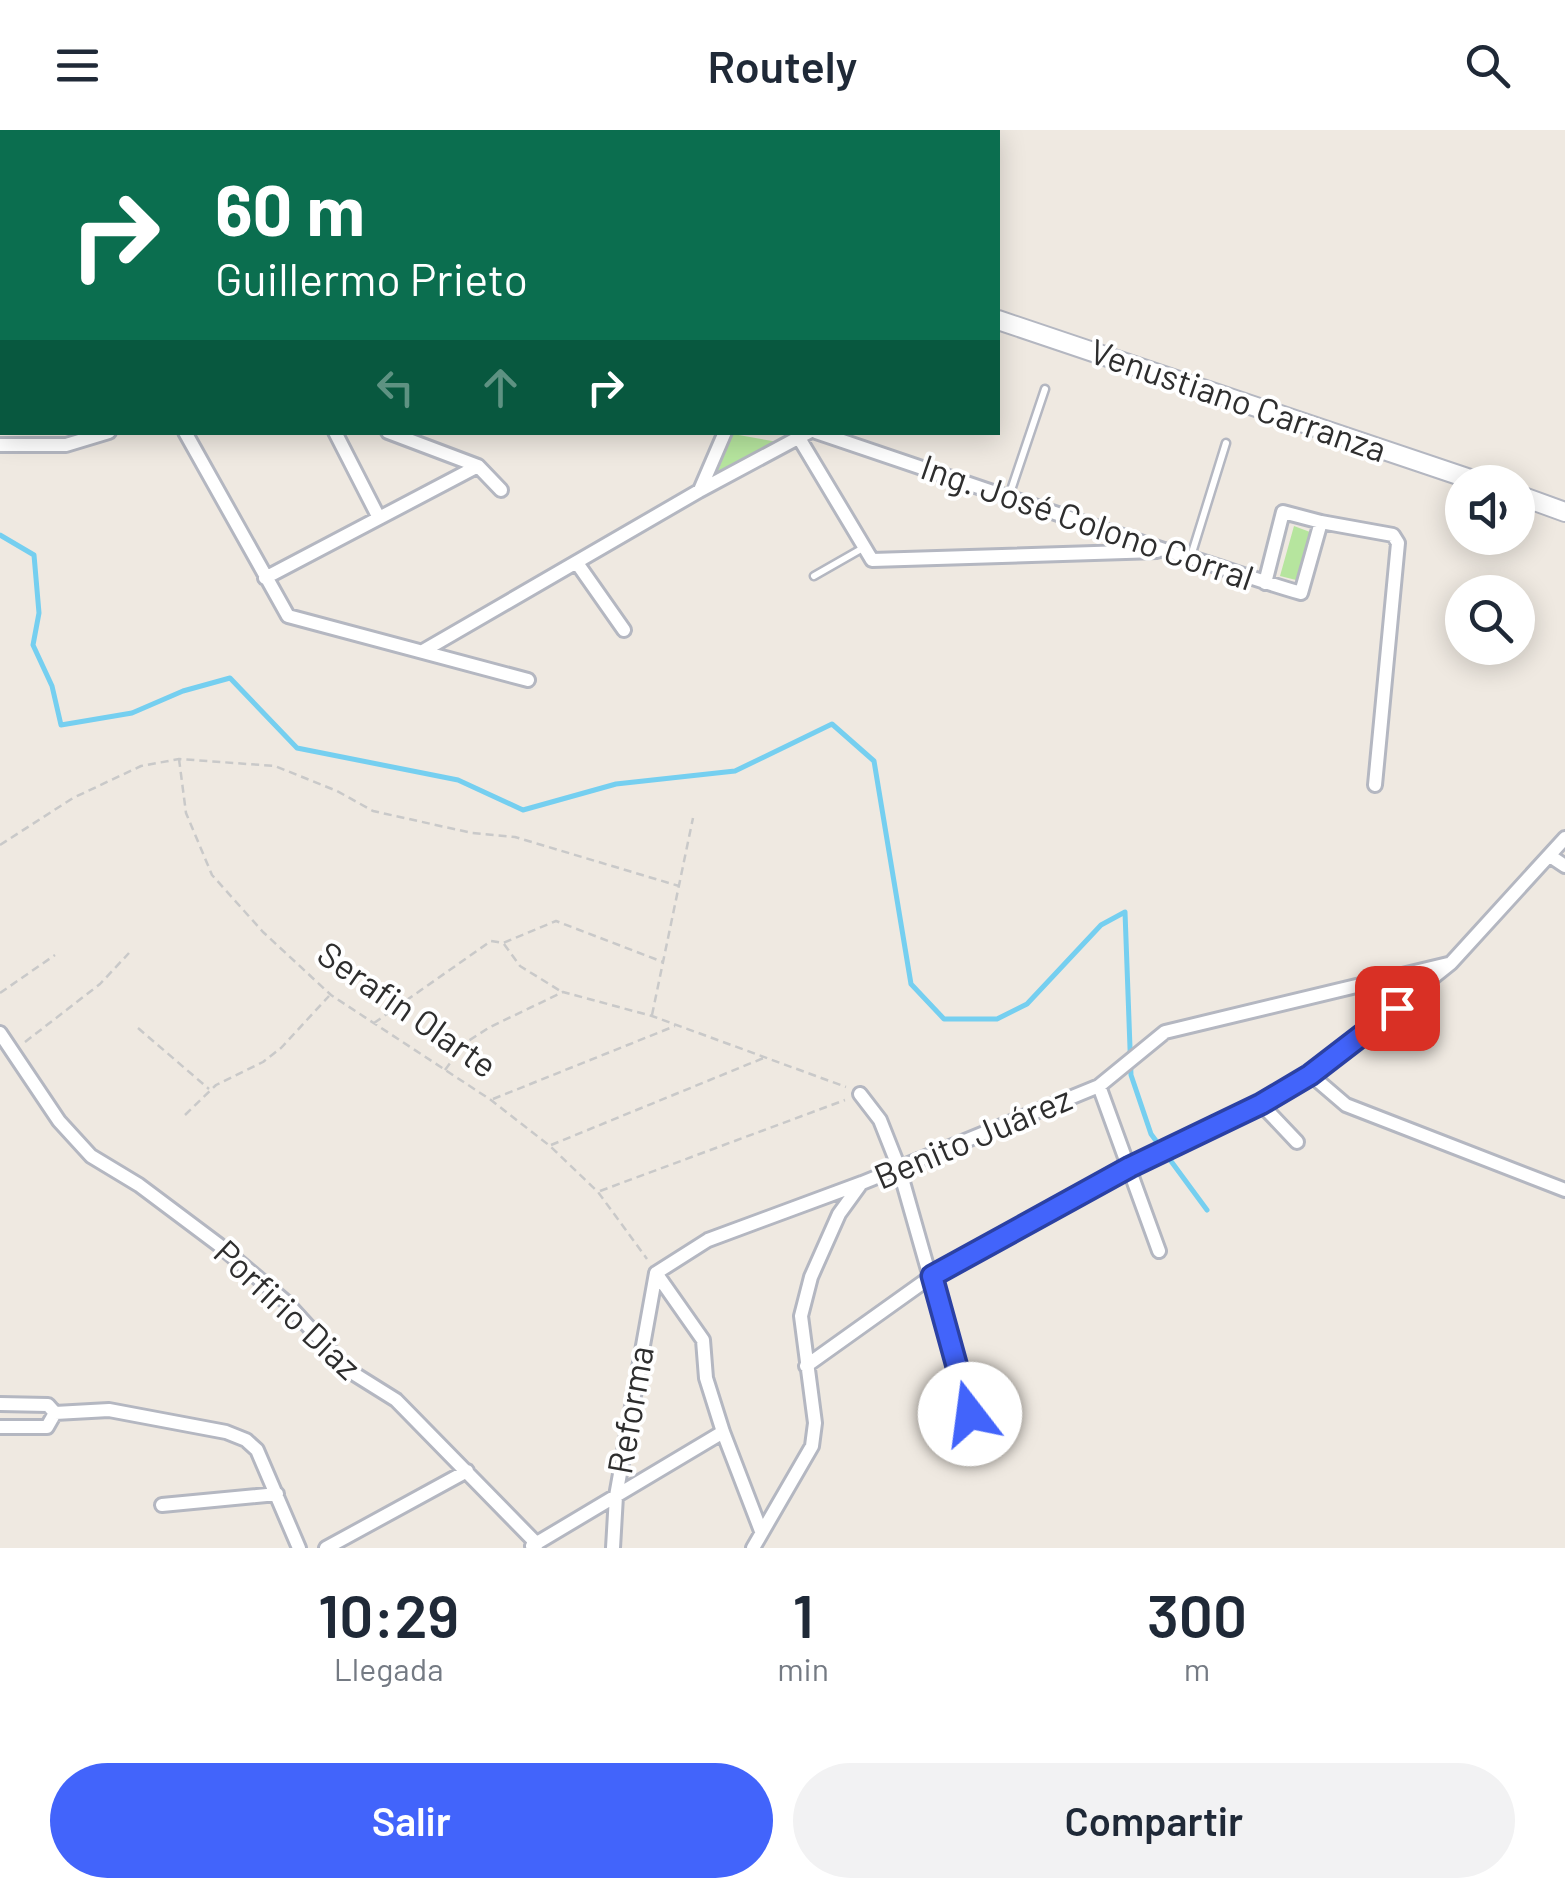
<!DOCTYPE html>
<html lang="es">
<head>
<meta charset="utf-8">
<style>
  body { margin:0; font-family:Barlow,sans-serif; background:#f2f2f3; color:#1f2937; height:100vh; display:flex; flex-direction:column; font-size:38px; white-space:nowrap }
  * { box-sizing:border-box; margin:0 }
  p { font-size:32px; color:#747a83 }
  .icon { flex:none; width:55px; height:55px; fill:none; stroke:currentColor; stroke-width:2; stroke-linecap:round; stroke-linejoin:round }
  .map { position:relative; height:1418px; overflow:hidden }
  .side { display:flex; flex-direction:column; background:#fff; flex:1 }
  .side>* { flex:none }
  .guide { position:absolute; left:0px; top:0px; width:1000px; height:305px; box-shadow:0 5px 25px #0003; background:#0b6e4f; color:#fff; overflow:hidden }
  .buttons { position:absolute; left:1445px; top:335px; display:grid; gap:20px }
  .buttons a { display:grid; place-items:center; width:90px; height:90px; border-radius:50%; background:#fff; box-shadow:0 5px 25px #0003; font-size:50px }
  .pin { position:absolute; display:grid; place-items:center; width:85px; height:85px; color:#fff; margin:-42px; border-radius:20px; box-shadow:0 5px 15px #0006 }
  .me { position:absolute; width:110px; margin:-55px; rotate:345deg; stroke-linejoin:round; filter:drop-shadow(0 0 8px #0008) }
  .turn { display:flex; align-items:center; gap:35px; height:210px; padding:0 50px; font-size:45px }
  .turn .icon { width:130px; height:130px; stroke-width:2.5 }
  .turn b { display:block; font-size:70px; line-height:85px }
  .lanes { display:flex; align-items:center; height:95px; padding:0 50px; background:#0003; justify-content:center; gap:50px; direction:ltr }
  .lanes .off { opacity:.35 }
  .eta { display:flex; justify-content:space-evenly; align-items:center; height:170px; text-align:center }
  .eta b { font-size:60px; font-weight:600; line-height:70px }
  .action { display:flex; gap:20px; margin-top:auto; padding:20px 50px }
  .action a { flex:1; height:115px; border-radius:60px; background:#4264fb; color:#fff; font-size:40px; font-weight:600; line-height:115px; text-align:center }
  .action a+a { background:#f2f2f3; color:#1f2937 }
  header { display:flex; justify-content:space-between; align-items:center; height:130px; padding:0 50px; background:#fff; font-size:45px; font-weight:600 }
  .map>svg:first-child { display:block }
  .green { fill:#b6e59e }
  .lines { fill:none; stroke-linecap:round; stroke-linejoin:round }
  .stream { stroke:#75cff0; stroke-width:5 }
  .service-casing { stroke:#b4b7c1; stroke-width:11 }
  .minor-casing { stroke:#b4b7c1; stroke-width:18 }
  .secondary-casing { stroke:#b4b7c1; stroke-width:22 }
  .path { stroke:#c9c9c9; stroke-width:2.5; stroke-dasharray:8 5; stroke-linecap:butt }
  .service { stroke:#fff; stroke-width:6 }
  .minor { stroke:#fff; stroke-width:12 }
  .secondary { stroke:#fff; stroke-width:18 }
  .route-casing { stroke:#2b41a3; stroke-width:25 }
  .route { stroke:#4264fb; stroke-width:18 }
  .labels { text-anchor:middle; stroke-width:8; stroke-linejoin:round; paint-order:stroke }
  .street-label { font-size:35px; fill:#2e2e2e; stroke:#fff }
</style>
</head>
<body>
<header><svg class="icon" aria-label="menu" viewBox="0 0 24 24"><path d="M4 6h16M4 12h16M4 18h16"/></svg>Routely<svg class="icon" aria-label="search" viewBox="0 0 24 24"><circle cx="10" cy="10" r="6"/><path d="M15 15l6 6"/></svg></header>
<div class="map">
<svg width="1565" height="1418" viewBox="0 0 1565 1418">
  <rect width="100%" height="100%" fill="#efe9e1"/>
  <!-- green -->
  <path class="green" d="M 733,304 L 778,312 L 715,347 Z
    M 1294,396 L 1310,402 L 1296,450 L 1280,446 Z"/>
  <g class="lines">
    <!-- stream -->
    <path class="stream" d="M 0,405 L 34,425 L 39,483 L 33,515 L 52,556 L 61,595 L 132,583 L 183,561 L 230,548 L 297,618 L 458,650 L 523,680 L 616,654 L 735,641 L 832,594 L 874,631 L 911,854 L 944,889 L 997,889 L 1027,874 L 1101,795 L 1125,782 L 1131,945 L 1151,1004 L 1207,1080"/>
    <!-- service casing -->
    <g class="service-casing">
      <path id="service" d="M 493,2 L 495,0
        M 1009,366 L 1045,259
        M 1191,426 L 1226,313
        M 814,446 L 863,418"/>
    </g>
    <!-- minor casing -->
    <g class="minor-casing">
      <path id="minor" d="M 396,0 L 398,2
        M 0,290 L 2,289
        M 185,302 L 288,486 L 528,550
        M 335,302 L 379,388
        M 388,302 L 478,336 L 501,360
        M 816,302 L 1164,420 C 1211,433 1255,450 1301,463 L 1321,392 L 1283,382 L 1265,453
        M 799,308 L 872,430 L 1157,421
        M 0,315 L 66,315 L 109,302
        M 700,360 L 725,302
        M 1321,392 L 1393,405 L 1398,413 L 1375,655
        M 577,433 L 624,500
        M 265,448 L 478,336
        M 423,521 L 699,361 L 809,302
        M 1550,726 L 1565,736
        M 0,903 L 59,991 L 91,1026 L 139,1055 L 219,1115 L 286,1172 L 348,1240 L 396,1270 L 537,1414
        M 1311,945 L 1346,975 L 1565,1060
        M 1099,956 L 1159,1121
        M 860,964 L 880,990 L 899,1038 L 969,1284
        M 1261,974 L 1297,1012
        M 656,1143 L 708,1110 L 862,1053 L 1099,956 L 1165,902 L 1448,834
        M 656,1143 L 703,1210 L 706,1248 L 723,1302 L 761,1401
        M 806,1236 L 932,1146 L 1130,1037 L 1261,974 L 1311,945 L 1451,833 L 1565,708
        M 0,1274 L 48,1275 L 55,1283 L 47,1297 L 0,1297
        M 55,1283 L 109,1280 L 226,1302 L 246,1310 L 257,1320 L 299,1418
        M 162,1375 L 277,1364
        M 532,1416 L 723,1302
        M 326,1418 L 467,1341
        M 613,1418 L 616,1366 L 656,1143
        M 753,1418 L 812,1316 L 815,1293 L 801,1186 L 811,1147 L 839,1084 L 860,1055"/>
    </g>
    <!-- secondary casing -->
    <g class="secondary-casing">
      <path id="secondary" d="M 578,0 L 582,2
        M 998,190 L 1479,352
        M 1518,365 L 1565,382"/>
    </g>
    <!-- path -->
    <path class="path" d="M 179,629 L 186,683 L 212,745 L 263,802 L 331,865 L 491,970 L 550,1016 L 598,1062 L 647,1129
      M 0,715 L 73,668 L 141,636 L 179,629 L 275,636 L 337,661 L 373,681 L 472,703 L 515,707 L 679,756
      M 504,814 L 520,836 L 562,862
      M 0,863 L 55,825
      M 652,885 L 693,688
      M 374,893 L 491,811 L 503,813 L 556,791 L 663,832
      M 138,898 L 209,959
      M 25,912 L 100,854 L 129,823
      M 445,940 L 465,913 L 490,897 L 563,862 L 652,886 L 846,957
      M 493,969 L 675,896
      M 185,985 L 216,955 L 263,932 L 281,918 L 329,866
      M 551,1015 L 766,927
      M 600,1061 L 845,970"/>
    <!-- service -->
    <use href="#service" class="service"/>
    <!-- minor -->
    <use href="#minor" class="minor"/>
    <!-- secondary -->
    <use href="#secondary" class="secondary"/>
  </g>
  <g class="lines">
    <!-- route casing -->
    <g class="route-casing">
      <path id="route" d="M 970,1284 L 932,1146 L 1130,1037 L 1261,974 L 1310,945 L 1397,878"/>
    </g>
    <!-- route -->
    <use href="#route" class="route"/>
  </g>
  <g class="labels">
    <!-- street labels -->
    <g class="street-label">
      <text transform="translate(1238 271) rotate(19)" y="12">Venustiano Carranza</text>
      <text transform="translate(1087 393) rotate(19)" y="12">Ing. José Colono Corral</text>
      <text transform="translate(407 880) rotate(35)" y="12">Serafin Olarte</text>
      <text transform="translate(973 1008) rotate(-23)" y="12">Benito Juárez</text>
      <text transform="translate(287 1180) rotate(43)" y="12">Porfirio Diaz</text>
      <text transform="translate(631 1280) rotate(-80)" y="12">Reforma</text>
    </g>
  </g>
</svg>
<div class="buttons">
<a><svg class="icon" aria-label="sound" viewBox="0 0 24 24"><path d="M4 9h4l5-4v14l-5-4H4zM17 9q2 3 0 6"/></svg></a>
<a><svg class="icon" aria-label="search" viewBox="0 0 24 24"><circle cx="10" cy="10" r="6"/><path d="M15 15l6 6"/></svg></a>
</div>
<div class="pin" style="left:1397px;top:878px;background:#d93025"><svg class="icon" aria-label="arrive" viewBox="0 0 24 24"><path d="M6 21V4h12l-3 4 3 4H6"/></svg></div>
<svg class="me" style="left:970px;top:1284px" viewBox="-20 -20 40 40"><circle r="19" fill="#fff"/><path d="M0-13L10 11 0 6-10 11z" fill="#4264fb"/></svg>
<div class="guide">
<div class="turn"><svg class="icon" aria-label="right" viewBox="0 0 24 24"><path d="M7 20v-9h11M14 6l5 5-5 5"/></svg><div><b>60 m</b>Guillermo Prieto</div></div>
<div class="lanes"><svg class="icon off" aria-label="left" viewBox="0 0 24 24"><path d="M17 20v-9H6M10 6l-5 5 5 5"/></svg><svg class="icon off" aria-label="ahead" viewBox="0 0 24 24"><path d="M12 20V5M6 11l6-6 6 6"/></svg><svg class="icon" aria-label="right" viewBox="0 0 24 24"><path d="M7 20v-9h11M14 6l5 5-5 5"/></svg></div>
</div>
</div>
<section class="side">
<div class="eta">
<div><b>10:29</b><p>Llegada</p></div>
<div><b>1</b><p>min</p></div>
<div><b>300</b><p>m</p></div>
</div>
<div class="action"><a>Salir</a><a>Compartir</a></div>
</section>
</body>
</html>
